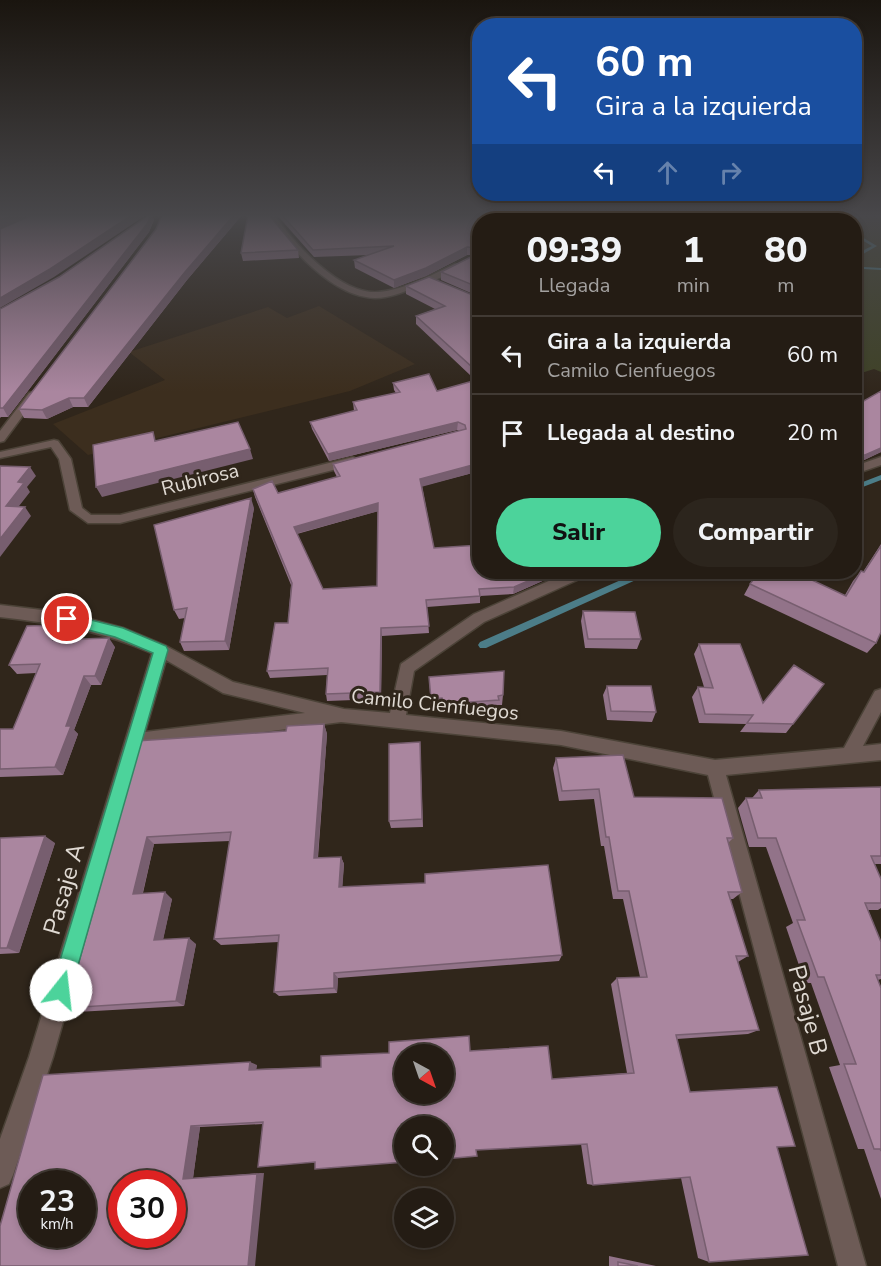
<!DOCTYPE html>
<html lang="es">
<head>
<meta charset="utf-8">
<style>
  body { margin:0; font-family:"Nunito Sans",sans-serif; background:#2c251d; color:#f1f3f6; height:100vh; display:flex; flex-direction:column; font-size:22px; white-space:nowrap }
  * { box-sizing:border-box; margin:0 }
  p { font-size:20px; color:#a3a1a0 }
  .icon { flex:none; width:33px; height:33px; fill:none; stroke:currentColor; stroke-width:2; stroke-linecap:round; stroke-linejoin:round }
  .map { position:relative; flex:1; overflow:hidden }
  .panel { position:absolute; left:472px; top:213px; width:390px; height:366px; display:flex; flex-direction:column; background:#241c14; border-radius:24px; box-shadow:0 3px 9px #0003,0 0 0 2px #413a34 }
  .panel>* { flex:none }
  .guide { position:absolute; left:472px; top:18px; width:390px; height:183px; border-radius:24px; box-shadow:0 3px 9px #0003,0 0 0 2px #413a34; background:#1a4fa0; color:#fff; overflow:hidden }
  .needle { width:39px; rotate:140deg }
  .tools { position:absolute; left:394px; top:1044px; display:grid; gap:12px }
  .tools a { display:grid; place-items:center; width:60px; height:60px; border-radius:50%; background:#241c14; box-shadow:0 3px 9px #0003,0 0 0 2px #413a34; font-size:30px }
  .speed { position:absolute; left:18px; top:1170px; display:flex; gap:12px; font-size:30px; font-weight:700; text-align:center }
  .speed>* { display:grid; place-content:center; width:78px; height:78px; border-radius:50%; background:#241c14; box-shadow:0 3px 9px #0003,0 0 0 2px #413a34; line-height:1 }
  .speed small { font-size:15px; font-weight:400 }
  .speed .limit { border:9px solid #d22; background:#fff; color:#111 }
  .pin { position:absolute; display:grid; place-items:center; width:51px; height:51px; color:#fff; margin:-26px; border:3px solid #fff; border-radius:50%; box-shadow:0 2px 6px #0007 }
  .me { position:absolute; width:66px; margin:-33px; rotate:16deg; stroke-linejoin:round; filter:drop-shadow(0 0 4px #0008) }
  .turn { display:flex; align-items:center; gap:21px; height:126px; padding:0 24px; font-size:27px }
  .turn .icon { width:78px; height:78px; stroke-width:2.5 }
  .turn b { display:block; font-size:42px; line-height:51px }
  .lanes { display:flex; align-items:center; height:57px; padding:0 24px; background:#0003; justify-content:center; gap:30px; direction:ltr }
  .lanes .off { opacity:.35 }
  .eta { display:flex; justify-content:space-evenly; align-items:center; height:102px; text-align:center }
  .eta b { font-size:36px; font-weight:800; line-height:42px }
  .button { display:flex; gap:12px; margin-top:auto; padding:12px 24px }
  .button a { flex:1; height:69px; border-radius:36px; background:#4cd39b; color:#111; font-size:24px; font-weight:800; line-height:69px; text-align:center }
  .button a+a { background:#2c251d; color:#f1f3f6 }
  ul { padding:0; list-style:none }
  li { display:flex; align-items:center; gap:18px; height:78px; padding:0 24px; border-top:2px solid #413a34 }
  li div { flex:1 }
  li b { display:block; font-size:22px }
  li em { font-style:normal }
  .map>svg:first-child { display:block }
  .built { fill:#3c2e1e }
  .green { fill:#3f4226 }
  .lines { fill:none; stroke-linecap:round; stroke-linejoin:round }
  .stream { fill:#4c7d88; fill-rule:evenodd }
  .minor-casing { stroke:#4c4338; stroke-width:3 }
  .minor { fill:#6d5b56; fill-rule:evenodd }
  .wall { fill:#927389; fill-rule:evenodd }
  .shaded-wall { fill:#775e6f }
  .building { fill:#aa869f; stroke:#775e6f; stroke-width:1.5; fill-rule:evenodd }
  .route { fill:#4cd39b; stroke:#318965; stroke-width:1.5 }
  .labels { text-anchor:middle; stroke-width:6; stroke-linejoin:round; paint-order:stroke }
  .street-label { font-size:20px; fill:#e0dad3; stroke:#30261b }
  .near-street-label { font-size:24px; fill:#e0dad3; stroke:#30261b }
</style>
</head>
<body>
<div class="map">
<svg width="881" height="1266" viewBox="0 0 881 1266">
  <rect width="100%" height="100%" fill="#30261b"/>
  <!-- built -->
  <path class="built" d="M 319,306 L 415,364 L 350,391 L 88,455 L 53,424 L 165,380 L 129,352 L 268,307 L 287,318 Z"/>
  <!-- green -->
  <path class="green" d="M 758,215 L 881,215 L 881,372 L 874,369 L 855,375 L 855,220 L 747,220 Z"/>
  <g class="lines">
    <!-- stream -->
    <path class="stream" d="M 857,215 L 861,215 L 855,223 L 855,220 L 854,220 Z
      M 855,233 L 877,246 L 863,254 L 857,262 L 864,267 L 881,268 L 881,270 L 863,269 L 855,265 C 855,253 862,251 872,246 L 855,236 Z
      M 881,475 L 881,480 L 855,490 L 855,485 Z
      M 639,572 L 650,572 L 649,574 L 486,648 L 480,648 L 478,645 L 480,642 Z"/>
    <!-- minor casing -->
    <g class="minor-casing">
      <path id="minor" d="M 267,215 L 274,215 C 294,243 340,295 378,292 C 405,290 431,275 455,264 L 462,266 C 452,274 437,279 424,284 C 409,290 391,298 375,298 C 332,297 289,247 267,215 Z
        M 33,392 L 38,395 L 4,441 L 0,442 L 0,431 L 29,393 Z
        M 54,440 L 58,441 L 71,459 L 82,508 L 91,515 L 120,515 L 353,457 L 359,461 L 357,464 L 120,523 L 88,523 L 70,510 L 59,459 L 51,447 L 0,458 L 0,452 Z
        M 881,457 L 881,465 L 855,474 L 855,466 Z
        M 569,572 L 588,572 L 586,576 L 484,622 L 414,671 L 406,715 L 561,731 L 715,760 L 844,748 L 875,691 L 881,689 L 881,712 L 863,746 L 881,744 L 881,760 L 726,775 L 866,1266 L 838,1266 L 708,775 L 561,745 L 341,722 L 141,748 L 53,1057 L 13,1175 L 9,1184 L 0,1188 L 0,1139 L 29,1057 L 152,653 C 98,630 58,624 0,617 L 0,605 L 67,613 L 123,628 L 166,646 L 233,682 L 344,709 L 390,713 L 401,664 L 474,614 ZM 166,660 L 223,693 L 305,713 L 145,732 Z"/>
    </g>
    <!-- minor -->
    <use href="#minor" class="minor"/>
  </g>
  <!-- wall -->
  <path class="wall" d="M 149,215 L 152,215 L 154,220 L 149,232 L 8,417 L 1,417 L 0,418 L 0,309 L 59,277 Z
    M 162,215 L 242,215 L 187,280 L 88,407 L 73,407 L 47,419 L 24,418 L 19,409 L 156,229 Z
    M 277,215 L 723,215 L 716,220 L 480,220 L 480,297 L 441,280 L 441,272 L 475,255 L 467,255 L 426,276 L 394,288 L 355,268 L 354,260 L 369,255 L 314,257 Z
    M 298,250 L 299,258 L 243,261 L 241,253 Z
    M 406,286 L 480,298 L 470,375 L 416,324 L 416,316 L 435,309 L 406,294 Z
    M 480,379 L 480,471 L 422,486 L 434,548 L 556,575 L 513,594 L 480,596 L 480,603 L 427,607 L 429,633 L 382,636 L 381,699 L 327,701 L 326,694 L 327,675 L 270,678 L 267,671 L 288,623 L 291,585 L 255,497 L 253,489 L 278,493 L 337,477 L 334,471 L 333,464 L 460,431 L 457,430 L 329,461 L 312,429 L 310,422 L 354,411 L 353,402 L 396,393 L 394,390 L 393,383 L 437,391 ZM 378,511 L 377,586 L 323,589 L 297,534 Z
    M 881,391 L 881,452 L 862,461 L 855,461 Z
    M 254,508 L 229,650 L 184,651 L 180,642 L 185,618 L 179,619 L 174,610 Z
    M 881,544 L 881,632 L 876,643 L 867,653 L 744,595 L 750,584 L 845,595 L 853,581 L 861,571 L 863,572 Z
    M 583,611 L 641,639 L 637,649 L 585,648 L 581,621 Z
    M 66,634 L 64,640 L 115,647 L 101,685 L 91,685 L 74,730 L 78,734 L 63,775 L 0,777 L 0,729 L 13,729 L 36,673 L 17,674 L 9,665 Z
    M 699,644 L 763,703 L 793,724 L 786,733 L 740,732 L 746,724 L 699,723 L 692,697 L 698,687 L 704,687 L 694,654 Z
    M 429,677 L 503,695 L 502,705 L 498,705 L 498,709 L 442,714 L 442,707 L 431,708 Z
    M 607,686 L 656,712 L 652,722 L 607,720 L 603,695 Z
    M 324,724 L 327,734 L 318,858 L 341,857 L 344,864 L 342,887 L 562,955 L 559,961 L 338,978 L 337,993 L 279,996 L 274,992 L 279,942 L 221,945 L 214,939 L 230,841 L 154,844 L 143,893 L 172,899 L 163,939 L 196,944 L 184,1006 L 77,1012 L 66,1008 L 102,882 L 96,877 L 136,741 L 286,731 Z
    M 420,742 L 423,827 L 391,828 L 389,821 Z
    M 556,758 L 634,797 L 733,838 L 728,843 L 742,892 L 733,899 L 730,899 L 748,956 L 738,962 L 759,1030 L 748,1034 L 677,1039 L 690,1092 L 777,1147 L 709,1262 L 698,1258 L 681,1178 L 593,1185 L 587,1184 L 581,1144 L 476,1150 L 315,1162 L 263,1124 L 200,1127 L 193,1178 L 264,1173 L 0,1266 L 257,1065 L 256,1069 L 321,1067 L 470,1051 L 552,1079 L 627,1073 L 611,984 L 617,978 L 640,977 L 623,899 L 613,899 L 604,846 L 601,846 L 594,799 L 559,801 L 553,768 Z
    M 881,787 L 881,864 L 874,864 L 881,879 L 881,908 L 878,910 L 868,910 L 881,942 L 881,979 L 878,980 L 881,988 L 881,1199 L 864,1149 L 858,1149 L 829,1067 L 840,1065 L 811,983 L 805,983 L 786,927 L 793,923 L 766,847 L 749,847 L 738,808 L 746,798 L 752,798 L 759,790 Z
    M 0,838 L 55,843 L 19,953 L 0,954 Z
    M 609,1256 L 656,1266 L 609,1266 Z"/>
  <!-- shaded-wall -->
  <path class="shaded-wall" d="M 11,215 L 32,215 L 0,229 L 0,220 Z
    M 132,215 L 146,215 L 54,277 L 0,308 L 0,298 Z
    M 151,215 L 152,215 L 154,220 L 149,232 L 8,417 L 3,408 Z
    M 234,215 L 242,215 L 187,280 L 88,407 L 84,398 L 185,272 Z
    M 715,215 L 723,215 L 716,220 L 708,220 Z
    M 467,247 L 467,255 L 426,276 L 394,288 L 394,280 Z
    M 480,361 L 480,369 L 470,375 L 471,366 Z
    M 69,398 L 73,407 L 47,419 L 42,410 Z
    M 458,422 L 457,430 L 329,461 L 328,454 Z
    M 881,448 L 881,452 L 862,461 L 865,455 Z
    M 250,449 L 253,459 L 102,497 L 96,487 Z
    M 480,463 L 480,471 L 421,487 L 420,479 Z
    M 30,467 L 36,476 L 27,487 L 30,492 L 12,515 L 6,506 L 18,482 Z
    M 251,498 L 254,508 L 229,650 L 225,641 Z
    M 378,503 L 379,511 L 295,534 L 294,527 Z
    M 25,507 L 31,516 L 0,557 L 0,539 Z
    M 549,572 L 556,572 L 556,575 L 513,594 L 514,587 Z
    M 59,625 L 66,634 L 60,649 L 53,640 Z
    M 381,628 L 382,636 L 381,699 L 380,692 Z
    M 109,638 L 115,647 L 101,685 L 95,676 Z
    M 84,676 L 91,685 L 74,730 L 78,734 L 63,775 L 55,767 L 66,726 Z
    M 324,724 L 327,734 L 317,866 L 314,858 Z
    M 45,836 L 55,843 L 19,953 L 7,948 Z
    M 147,837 L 154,844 L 141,900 L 133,894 Z
    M 341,857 L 344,864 L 342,894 L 339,887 Z
    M 165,892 L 172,899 L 162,945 L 154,940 Z
    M 189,938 L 196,944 L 184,1006 L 176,1001 Z
    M 334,973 L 338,978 L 337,993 L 334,988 Z
    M 250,1062 L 257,1065 L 256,1072 L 249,1070 Z
    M 191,1126 L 200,1127 L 193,1178 L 183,1179 Z
    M 264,1173 L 255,1266 L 248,1266 L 257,1174 Z"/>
  <!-- building -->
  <path class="building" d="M 0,215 L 11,215 L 0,220 Z
    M 32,215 L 132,215 L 50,269 L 0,298 L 0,229 Z
    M 149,215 L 151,215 L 147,224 L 3,408 L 0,408 L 0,309 L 59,277 Z
    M 162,215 L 234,215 L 185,272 L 84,398 L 69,398 L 42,410 L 19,409 L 156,229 Z
    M 248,215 L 269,215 L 298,250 L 241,253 Z
    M 282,215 L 715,215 L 708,220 L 673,220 L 663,218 L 661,220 L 480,220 L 480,288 L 441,272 L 475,255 L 476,248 L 467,247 L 426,268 L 394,280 L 354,260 L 394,246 L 313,250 Z
    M 429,277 L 480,298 L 480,361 L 471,366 L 416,316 L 445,306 L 406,286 Z
    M 429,374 L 437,391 L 480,379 L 480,463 L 420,479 L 434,548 L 480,545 L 480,572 L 549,572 L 514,587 L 479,589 L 480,596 L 426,600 L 429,626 L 381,628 L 380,692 L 326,694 L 328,668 L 267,671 L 275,623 L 288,623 L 292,583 L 253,489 L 272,481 L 278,493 L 340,476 L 333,464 L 466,429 L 465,425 L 458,422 L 328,454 L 310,422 L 357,410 L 353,402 L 400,392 L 393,383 ZM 378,503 L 377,586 L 323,589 L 294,527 Z
    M 881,391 L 881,448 L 865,455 L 859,455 L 855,456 L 855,406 Z
    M 238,422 L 250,449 L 96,487 L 93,445 L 153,432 L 155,441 Z
    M 0,466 L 30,467 L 18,482 L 24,483 L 6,506 L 25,507 L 0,539 Z
    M 251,498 L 225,641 L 180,642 L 187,608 L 174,610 L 154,525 Z
    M 881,546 L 881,632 L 876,643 L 750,584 L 759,572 L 795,572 L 846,596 L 861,571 L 864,572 Z
    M 583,611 L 635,612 L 641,639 L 588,639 Z
    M 59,625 L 53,640 L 109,638 L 95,676 L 84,676 L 66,726 L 71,726 L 55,767 L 0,769 L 0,729 L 13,729 L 40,664 L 9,665 L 27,626 Z
    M 699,644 L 740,644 L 763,703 L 794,665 L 824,684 L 793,724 L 747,723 L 753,715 L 705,714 L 698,687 L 713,688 Z
    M 504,671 L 503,695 L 498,696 L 499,700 L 442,704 L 442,698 L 431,699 L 429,677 Z
    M 607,686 L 651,686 L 656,712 L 611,711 Z
    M 324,724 L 314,858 L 341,857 L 339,887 L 425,883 L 425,874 L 548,865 L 562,955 L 334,973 L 334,988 L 274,992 L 279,935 L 214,939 L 231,832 L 147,837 L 133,894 L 165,892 L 154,940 L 189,938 L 176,1001 L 66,1008 L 103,876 L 96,877 L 136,741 L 286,731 L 287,726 Z
    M 420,742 L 422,819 L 389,821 L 389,744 Z
    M 623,755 L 634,797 L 722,798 L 733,838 L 727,838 L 742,892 L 728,892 L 748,956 L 736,956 L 759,1030 L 676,1035 L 690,1092 L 777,1087 L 795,1146 L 777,1147 L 808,1255 L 709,1262 L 690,1177 L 593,1185 L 587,1144 L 476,1150 L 477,1156 L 444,1159 L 444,1126 L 405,1126 L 405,1162 L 315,1169 L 315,1162 L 258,1167 L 263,1122 L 191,1126 L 183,1179 L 257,1174 L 248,1266 L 0,1266 L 0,1226 L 43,1075 L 250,1062 L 249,1070 L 321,1067 L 321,1056 L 389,1053 L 389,1042 L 469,1036 L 470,1051 L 548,1046 L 552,1079 L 634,1073 L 617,978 L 647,977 L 629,891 L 618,891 L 609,837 L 606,837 L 599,789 L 562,791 L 556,758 ZM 405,1054 L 444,1054 L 444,1094 L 405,1094 ZM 32,1184 L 82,1184 L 82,1234 L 32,1234 ZM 122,1184 L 172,1184 L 172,1234 L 122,1234 Z
    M 881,787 L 881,856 L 871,856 L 881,879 L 881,903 L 865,903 L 881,942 L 881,975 L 876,975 L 881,988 L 881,1151 L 880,1149 L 874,1149 L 844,1064 L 856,1064 L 824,977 L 818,977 L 797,920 L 805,920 L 776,838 L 758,838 L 746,798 L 762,798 L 759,790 Z
    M 45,836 L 7,948 L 0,948 L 0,838 Z
    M 618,1262 L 638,1266 L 618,1266 Z"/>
  <!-- sky -->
  <linearGradient id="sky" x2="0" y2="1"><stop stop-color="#1a150f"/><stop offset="0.55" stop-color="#48474a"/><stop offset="1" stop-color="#48474a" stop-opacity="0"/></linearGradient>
  <rect width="881" height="392" fill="url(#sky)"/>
  <!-- route -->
  <path class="route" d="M 67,614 L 123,628 L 166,646 L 168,650 L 71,990 L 68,997 L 61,999 L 54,997 L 51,990 L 153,653 L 115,637 L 62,623 L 60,619 L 62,615 Z"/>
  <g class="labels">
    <!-- street labels -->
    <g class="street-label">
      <text transform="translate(200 479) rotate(-14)" y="7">Rubirosa</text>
      <text transform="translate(435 704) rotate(6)" y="7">Camilo Cienfuegos</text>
    </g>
    <!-- near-street labels -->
    <g class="near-street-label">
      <text transform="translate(64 889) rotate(-74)" y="8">Pasaje A</text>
      <text transform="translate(808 1010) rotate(75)" y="8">Pasaje B</text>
    </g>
  </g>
</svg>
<div class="tools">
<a><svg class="needle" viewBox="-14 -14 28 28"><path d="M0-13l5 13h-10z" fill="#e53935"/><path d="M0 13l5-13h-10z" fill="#a3a1a0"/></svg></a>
<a><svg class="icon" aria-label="search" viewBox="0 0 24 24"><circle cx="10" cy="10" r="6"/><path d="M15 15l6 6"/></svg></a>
<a><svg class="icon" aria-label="layers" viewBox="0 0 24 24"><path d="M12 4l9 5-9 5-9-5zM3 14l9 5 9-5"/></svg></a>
</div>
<div class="speed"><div>23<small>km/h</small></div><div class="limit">30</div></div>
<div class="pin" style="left:67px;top:619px;background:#d93025"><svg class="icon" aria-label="arrive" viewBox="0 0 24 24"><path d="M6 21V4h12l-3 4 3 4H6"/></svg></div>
<svg class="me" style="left:61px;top:990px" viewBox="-20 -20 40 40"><circle r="19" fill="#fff"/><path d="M0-13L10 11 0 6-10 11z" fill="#4cd39b"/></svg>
<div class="guide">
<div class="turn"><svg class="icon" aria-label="left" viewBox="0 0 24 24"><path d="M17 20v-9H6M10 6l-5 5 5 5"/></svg><div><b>60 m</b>Gira a la izquierda</div></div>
<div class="lanes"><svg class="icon" aria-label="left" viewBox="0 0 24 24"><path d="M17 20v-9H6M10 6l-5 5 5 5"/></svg><svg class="icon off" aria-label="ahead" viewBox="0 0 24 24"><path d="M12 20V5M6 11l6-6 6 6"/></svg><svg class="icon off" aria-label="right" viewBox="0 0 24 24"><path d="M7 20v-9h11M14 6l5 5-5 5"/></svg></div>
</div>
<section class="panel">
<div class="eta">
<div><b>09:39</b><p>Llegada</p></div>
<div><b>1</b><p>min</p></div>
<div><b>80</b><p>m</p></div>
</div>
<ul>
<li><svg class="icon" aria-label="left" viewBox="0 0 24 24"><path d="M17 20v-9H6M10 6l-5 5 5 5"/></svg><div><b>Gira a la izquierda</b><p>Camilo Cienfuegos</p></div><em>60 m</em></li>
<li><svg class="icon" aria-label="arrive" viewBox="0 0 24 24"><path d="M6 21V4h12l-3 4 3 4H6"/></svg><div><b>Llegada al destino</b></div><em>20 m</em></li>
</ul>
<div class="button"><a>Salir</a><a>Compartir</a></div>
</section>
</div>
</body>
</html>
